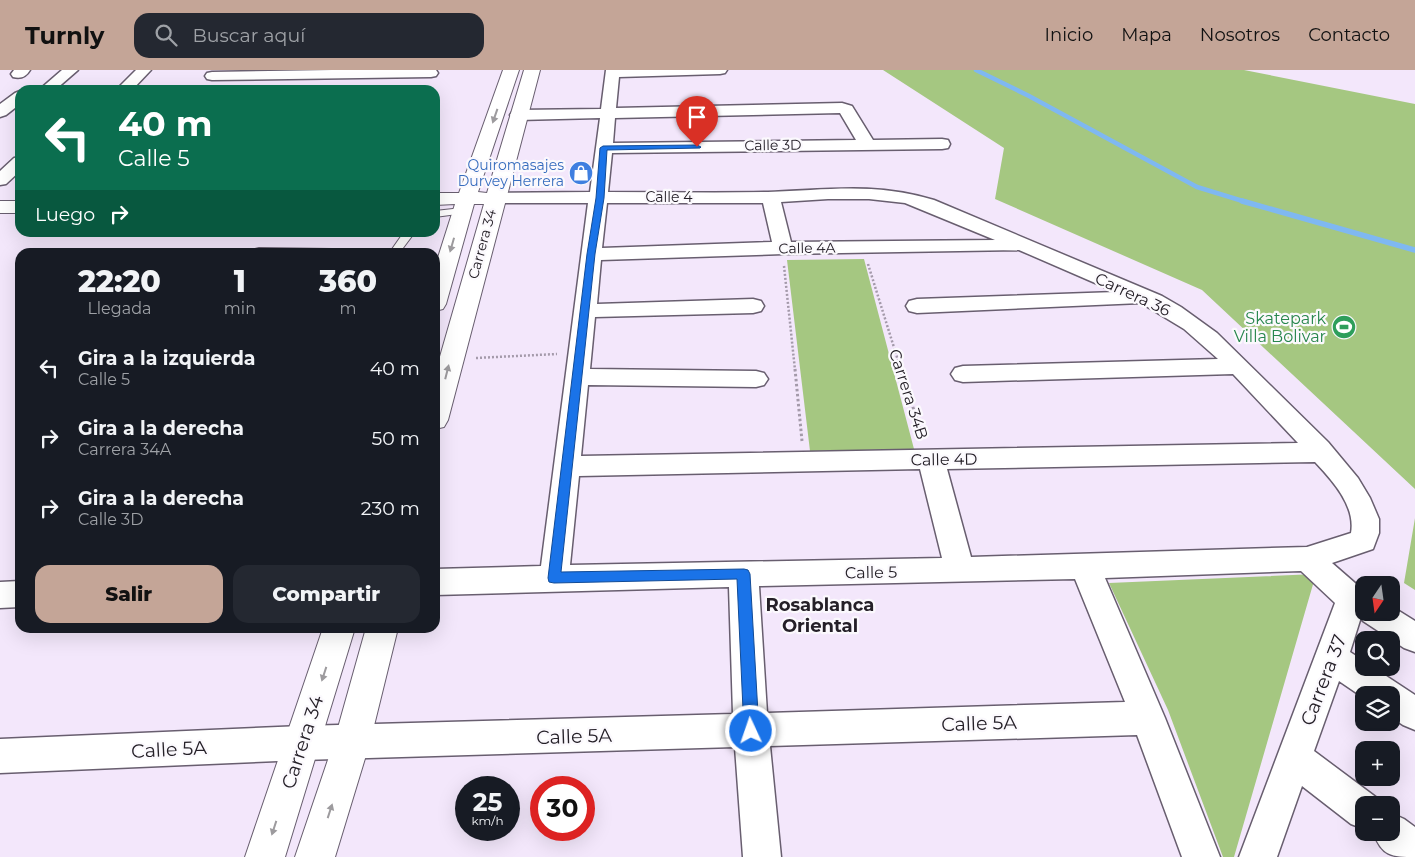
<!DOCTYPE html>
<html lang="es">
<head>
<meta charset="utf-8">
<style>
  body { margin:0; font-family:Montserrat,sans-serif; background:#242831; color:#f1f3f6; height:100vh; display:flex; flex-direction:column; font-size:19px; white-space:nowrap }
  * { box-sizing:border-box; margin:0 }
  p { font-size:16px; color:#9ea1a6 }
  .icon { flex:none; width:28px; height:28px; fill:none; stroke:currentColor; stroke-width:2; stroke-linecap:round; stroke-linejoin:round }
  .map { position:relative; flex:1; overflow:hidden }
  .panel { position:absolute; left:15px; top:178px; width:425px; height:385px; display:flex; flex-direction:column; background:#171b24; border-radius:15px; box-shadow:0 5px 20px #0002 }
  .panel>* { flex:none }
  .top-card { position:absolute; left:15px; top:15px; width:425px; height:152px; border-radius:15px; box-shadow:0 5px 20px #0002; background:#0b6e4f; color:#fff; overflow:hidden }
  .needle { width:32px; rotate:193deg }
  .controls { position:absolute; left:1355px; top:506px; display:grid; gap:10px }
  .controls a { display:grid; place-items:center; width:45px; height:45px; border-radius:10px; background:#171b24; box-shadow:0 5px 20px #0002; font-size:25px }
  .speed { position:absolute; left:455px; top:706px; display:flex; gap:10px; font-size:25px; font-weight:700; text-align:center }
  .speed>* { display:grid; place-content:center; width:65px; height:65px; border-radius:50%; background:#171b24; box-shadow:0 5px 20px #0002; line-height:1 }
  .speed small { font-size:12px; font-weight:400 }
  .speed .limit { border:8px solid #d22; background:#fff; color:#111 }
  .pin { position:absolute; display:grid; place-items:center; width:42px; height:42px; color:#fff; margin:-51px -21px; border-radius:50% 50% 50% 0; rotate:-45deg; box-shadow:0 0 5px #0007 }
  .pin .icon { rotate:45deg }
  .me { position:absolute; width:55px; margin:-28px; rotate:357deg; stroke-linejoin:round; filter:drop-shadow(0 0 4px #0008) }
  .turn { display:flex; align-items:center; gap:18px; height:105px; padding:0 20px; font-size:22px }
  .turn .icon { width:65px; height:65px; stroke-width:2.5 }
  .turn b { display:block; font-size:35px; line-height:42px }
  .then { display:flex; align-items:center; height:48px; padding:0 20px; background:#0003; gap:10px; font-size:19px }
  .eta { display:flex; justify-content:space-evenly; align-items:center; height:85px; text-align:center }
  .eta b { font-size:30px; font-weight:800; line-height:35px }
  .action { display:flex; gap:10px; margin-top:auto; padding:10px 20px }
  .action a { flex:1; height:58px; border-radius:15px; background:#c4a597; color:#111; font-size:20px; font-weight:800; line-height:58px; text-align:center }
  .action a+a { background:#242831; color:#f1f3f6 }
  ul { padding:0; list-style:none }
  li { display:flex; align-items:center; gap:15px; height:70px; padding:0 20px }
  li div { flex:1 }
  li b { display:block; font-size:19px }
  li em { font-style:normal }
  header { display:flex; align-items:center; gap:30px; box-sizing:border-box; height:70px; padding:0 25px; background:#c4a597; color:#111 }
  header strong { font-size:24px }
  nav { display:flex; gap:28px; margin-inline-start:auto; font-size:18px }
  .search { width:350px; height:45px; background:#242831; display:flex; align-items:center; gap:12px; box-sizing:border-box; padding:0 18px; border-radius:15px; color:#9ea1a6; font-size:19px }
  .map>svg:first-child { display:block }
  .green { fill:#a5c781 }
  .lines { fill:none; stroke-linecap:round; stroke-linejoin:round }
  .stream-far1 { stroke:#7fb8f1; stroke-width:4.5 }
  .stream { stroke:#7fb8f1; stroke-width:5.5 }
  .lane-casing { stroke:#685e6f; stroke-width:2 }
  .street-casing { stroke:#685e6f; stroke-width:3 }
  .secondary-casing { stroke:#685e6f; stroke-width:2 }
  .path-far1 { stroke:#a49aaa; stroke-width:2.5; stroke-dasharray:2 2; stroke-linecap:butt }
  .path { stroke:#a49aaa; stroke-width:3; stroke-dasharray:2.5 2.5; stroke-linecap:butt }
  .lane { fill:#fff; fill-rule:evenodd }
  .street { fill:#fff; fill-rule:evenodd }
  .secondary { fill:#fff; fill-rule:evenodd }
  .oneway { fill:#9d9b9e }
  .route { fill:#1a73e8; stroke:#114b97 }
  .labels { text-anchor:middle; stroke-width:4.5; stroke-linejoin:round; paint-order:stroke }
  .far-street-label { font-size:14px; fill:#252028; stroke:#fbf9fd }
  .far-shop-label { font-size:14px; fill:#366cbe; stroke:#fbf9fd; text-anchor:end }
  .street-label { font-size:16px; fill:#252028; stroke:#fbf9fd }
  .leisure-label { font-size:16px; fill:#27864d; stroke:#fbf9fd; text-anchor:end }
  .neighbourhood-label { font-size:18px; font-weight:bold; fill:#252028; stroke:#fbf9fd }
  .near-street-label { font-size:19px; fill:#252028; stroke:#fbf9fd }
</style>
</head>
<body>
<header>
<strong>Turnly</strong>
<div class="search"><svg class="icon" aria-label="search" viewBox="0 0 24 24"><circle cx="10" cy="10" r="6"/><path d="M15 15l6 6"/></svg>Buscar aquí</div>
<nav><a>Inicio</a><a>Mapa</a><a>Nosotros</a><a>Contacto</a></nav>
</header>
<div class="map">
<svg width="1415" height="787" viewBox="0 0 1415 787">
  <rect width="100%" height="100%" fill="#f3e7fb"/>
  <!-- green -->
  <path class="green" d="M 883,0 L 1244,0 L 1415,34 L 1415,419 L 1202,220 L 995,129 L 1004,78 Z
    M 864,189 L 914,379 L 810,381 L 787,190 Z
    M 1415,448 L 1415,520 L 1404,513 Z
    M 1316,504 L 1234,787 L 1223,787 L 1168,640 L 1109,513 Z"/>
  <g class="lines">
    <!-- stream-far1 -->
    <path class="stream-far1" d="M 976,0 L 1029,26 L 1197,117 L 1246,132"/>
    <!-- stream -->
    <path class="stream" d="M 1242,131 L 1415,180"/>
    <!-- lane casing -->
    <g class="lane-casing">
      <path id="lane" d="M 462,138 L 465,139 L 465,143 L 435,147 L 435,141 Z
        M 404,162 L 415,162 L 400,182 L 390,182 Z
        M 259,178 L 332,179 L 337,182 L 255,182 L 255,179 Z"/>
    </g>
    <!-- street casing -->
    <g class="street-casing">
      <path id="street" d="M 14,0 L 30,0 C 26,7 21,9 13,7 L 11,4 Z
        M 62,0 L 78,0 L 55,20 L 39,20 Z
        M 136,0 L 151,0 L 132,20 L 116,20 Z
        M 332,0 L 436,0 L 438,3 L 436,6 L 431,7 L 212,10 L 207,9 L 205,6 L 207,3 L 212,2 Z
        M 606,0 L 727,0 L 725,3 L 720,4 L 619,7 L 616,38 L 842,33 L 852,36 L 873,70 L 942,69 L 948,70 L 950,74 L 948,78 L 942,79 L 612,83 L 608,122 C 661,122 714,123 768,122 C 827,120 875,112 934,130 L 1162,226 L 1181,237 L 1217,263 L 1328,372 L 1358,408 L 1370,428 L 1379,449 L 1379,463 L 1373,479 L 1332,493 L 1363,520 L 1364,542 L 1391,542 L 1391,536 L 1415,551 L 1415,582 L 1404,578 L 1363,551 L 1361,547 L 1350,582 L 1364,591 L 1364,598 L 1374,598 L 1415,625 L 1415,660 L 1403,655 L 1391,647 L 1391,625 L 1364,625 L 1364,628 L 1339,611 L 1314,681 L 1377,728 L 1380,735 L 1364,735 L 1364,759 L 1351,754 L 1302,716 L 1277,787 L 1239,787 L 1335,533 L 1301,501 L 1105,508 L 1165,648 L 1220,787 L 1182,787 L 1137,665 L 770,676 L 781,787 L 743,787 L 735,677 L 302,690 L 0,703 L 0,669 L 302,656 L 733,644 L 729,517 L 435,525 L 435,499 L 541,496 L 588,133 L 495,133 L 489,132 L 486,128 L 489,124 L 495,123 L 590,122 L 600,48 L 518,50 L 512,48 L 510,45 L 512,42 L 518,40 L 601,39 ZM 840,43 L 856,70 L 613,73 L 615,48 ZM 828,129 L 869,129 L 905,133 L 995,170 L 791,172 L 781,132 ZM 607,133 L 763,133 L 772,172 L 602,178 ZM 1019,180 L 1116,222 L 917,229 L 909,231 L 906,236 L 909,241 L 917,243 L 1141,233 L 1184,259 L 1218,289 L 963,296 L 955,298 L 951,304 L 955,310 L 963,312 L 1233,304 L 1298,373 L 581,386 L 588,315 L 756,317 L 764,315 L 768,309 L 764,303 L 756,301 L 590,299 L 595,247 L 753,243 L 761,241 L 764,236 L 761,231 L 753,229 L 597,234 L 601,190 L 783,184 ZM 1315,392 C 1332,410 1356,436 1351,463 L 1307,477 L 971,487 L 947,399 ZM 920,399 L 942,488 L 570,495 L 579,406 ZM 1075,509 L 1125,632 L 767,643 L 759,516 Z
        M 20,21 L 20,34 L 6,45 L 0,47 L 0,34 L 15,23 Z
        M 20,87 L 20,101 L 6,114 L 0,115 L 0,101 L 14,88 Z
        M 20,511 L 20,537 L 0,538 L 0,512 Z
        M 1391,743 L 1404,749 L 1415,757 L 1415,787 C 1391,787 1382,786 1373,762 L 1391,762 Z"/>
    </g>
    <!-- secondary casing -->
    <g class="secondary-casing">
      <path id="secondary" d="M 503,0 L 519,0 L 478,122 L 487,123 L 524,0 L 540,0 L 448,350 L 444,357 L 435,359 L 435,304 L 484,134 L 474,134 L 446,234 L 443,239 L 435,241 L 435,197 L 455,134 L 435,135 L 435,123 L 459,123 Z
        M 0,131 L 20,131 L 20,143 L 0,143 Z
        M 323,558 L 355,558 L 285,787 L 245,787 Z
        M 366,558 L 398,558 L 370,672 L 335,787 L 295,787 L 334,672 Z"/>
    </g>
    <!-- path-far1 -->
    <path class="path-far1" d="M 868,194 L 901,300
      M 784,196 L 795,300
      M 476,288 L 557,284"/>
    <!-- path -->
    <path class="path" d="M 795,299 L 802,371
      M 900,299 L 924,370"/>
    <!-- lane -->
    <use href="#lane" class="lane"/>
    <!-- street -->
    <use href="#street" class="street"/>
    <!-- secondary -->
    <use href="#secondary" class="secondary"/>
  </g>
  <!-- one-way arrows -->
  <defs><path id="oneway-solid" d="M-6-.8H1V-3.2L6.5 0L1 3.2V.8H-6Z" transform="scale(1.25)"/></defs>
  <g class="oneway">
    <use href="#oneway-solid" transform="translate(495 46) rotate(109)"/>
    <use href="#oneway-solid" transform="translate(452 175) rotate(106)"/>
    <use href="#oneway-solid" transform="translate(447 302) rotate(-76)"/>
    <use href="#oneway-solid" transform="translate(324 604) rotate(108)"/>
    <use href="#oneway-solid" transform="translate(330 741) rotate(-72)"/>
    <use href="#oneway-solid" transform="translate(274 758) rotate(108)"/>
  </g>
  <!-- route -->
  <path class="route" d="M 697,75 L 701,77 L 700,78 L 607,80 L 604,128 L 595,184 L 561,502 L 744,499 L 748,500 L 750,504 L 759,661 L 757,666 L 751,668 L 746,666 L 744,661 L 737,509 L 554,513 L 549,512 L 548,508 L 587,184 L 596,128 L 600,78 L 603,76 Z"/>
  <!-- icons -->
  <defs>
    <g id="shop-disc" transform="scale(1.25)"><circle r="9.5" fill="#3f7fe0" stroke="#fbf9fd"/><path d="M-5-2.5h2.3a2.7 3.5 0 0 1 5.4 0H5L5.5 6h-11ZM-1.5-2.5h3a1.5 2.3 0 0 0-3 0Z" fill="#fff"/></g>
    <g id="stadium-disc" transform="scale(1.25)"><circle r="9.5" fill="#2e9e5b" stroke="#fbf9fd"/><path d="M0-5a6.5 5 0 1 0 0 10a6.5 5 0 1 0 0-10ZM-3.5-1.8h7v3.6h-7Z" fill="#fff"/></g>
  </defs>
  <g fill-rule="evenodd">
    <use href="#shop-disc" x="581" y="103"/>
    <use href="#stadium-disc" x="1344" y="257"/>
  </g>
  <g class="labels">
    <!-- far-street labels -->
    <g class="far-street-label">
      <text transform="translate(773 75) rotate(-1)" y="5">Calle 3D</text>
      <text x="669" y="132">Calle 4</text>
      <text transform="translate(482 174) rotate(-75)" y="5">Carrera 34</text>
      <text transform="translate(807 178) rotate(-1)" y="5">Calle 4A</text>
    </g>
    <!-- far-shop labels -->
    <g class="far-shop-label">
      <text x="564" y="100">Quiromasajes<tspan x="564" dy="16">Durvey Herrera</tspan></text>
    </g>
    <!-- street labels -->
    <g class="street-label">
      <text transform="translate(1133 224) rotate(25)" y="6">Carrera 36</text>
      <text transform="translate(909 324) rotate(72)" y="6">Carrera 34B</text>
      <text transform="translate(944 389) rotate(-1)" y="6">Calle 4D</text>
      <text transform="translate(871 502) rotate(-1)" y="6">Calle 5</text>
    </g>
    <!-- leisure labels -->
    <g class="leisure-label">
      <text x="1326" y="254">Skatepark<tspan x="1326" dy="18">Villa Bolivar</tspan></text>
    </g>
    <!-- neighbourhood labels -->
    <g class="neighbourhood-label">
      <text x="820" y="541">Rosablanca<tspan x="820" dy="21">Oriental</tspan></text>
    </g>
    <!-- near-street labels -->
    <g class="near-street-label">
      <text transform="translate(1323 610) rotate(-69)" y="7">Carrera 37</text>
      <text transform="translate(979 653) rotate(-2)" y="7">Calle 5A</text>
      <text transform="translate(574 666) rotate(-2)" y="7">Calle 5A</text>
      <text transform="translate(302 672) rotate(-72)" y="7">Carrera 34</text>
      <text transform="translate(169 679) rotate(-3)" y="7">Calle 5A</text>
    </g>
  </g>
</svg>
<div class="controls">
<a><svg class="needle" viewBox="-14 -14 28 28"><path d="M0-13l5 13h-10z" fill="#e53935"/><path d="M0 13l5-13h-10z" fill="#9ea1a6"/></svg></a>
<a><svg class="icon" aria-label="search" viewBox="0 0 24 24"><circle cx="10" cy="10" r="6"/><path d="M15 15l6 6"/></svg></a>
<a><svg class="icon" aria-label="layers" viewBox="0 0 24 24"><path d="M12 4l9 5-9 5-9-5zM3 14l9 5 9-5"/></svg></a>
<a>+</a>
<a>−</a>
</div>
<div class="speed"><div>25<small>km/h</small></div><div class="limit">30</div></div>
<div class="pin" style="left:697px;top:77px;background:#d93025"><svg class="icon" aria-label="arrive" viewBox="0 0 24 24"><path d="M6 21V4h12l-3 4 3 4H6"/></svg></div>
<svg class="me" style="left:751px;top:661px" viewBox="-20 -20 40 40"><circle r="17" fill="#1a73e8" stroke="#fff" stroke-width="3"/><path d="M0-11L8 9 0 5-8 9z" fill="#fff"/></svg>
<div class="top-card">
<div class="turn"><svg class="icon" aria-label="left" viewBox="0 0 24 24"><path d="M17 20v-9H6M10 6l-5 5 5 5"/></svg><div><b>40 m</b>Calle 5</div></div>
<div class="then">Luego<svg class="icon" aria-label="right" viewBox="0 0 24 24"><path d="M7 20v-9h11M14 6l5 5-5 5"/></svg></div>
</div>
<section class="panel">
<div class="eta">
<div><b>22:20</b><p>Llegada</p></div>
<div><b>1</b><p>min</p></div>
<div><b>360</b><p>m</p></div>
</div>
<ul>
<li><svg class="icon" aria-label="left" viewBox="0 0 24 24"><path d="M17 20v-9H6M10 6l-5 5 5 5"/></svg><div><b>Gira a la izquierda</b><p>Calle 5</p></div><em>40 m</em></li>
<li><svg class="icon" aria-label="right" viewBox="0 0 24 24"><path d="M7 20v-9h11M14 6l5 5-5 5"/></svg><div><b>Gira a la derecha</b><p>Carrera 34A</p></div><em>50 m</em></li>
<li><svg class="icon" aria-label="right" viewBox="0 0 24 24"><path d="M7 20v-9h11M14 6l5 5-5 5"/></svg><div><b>Gira a la derecha</b><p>Calle 3D</p></div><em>230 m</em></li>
</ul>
<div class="action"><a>Salir</a><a>Compartir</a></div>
</section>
</div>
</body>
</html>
